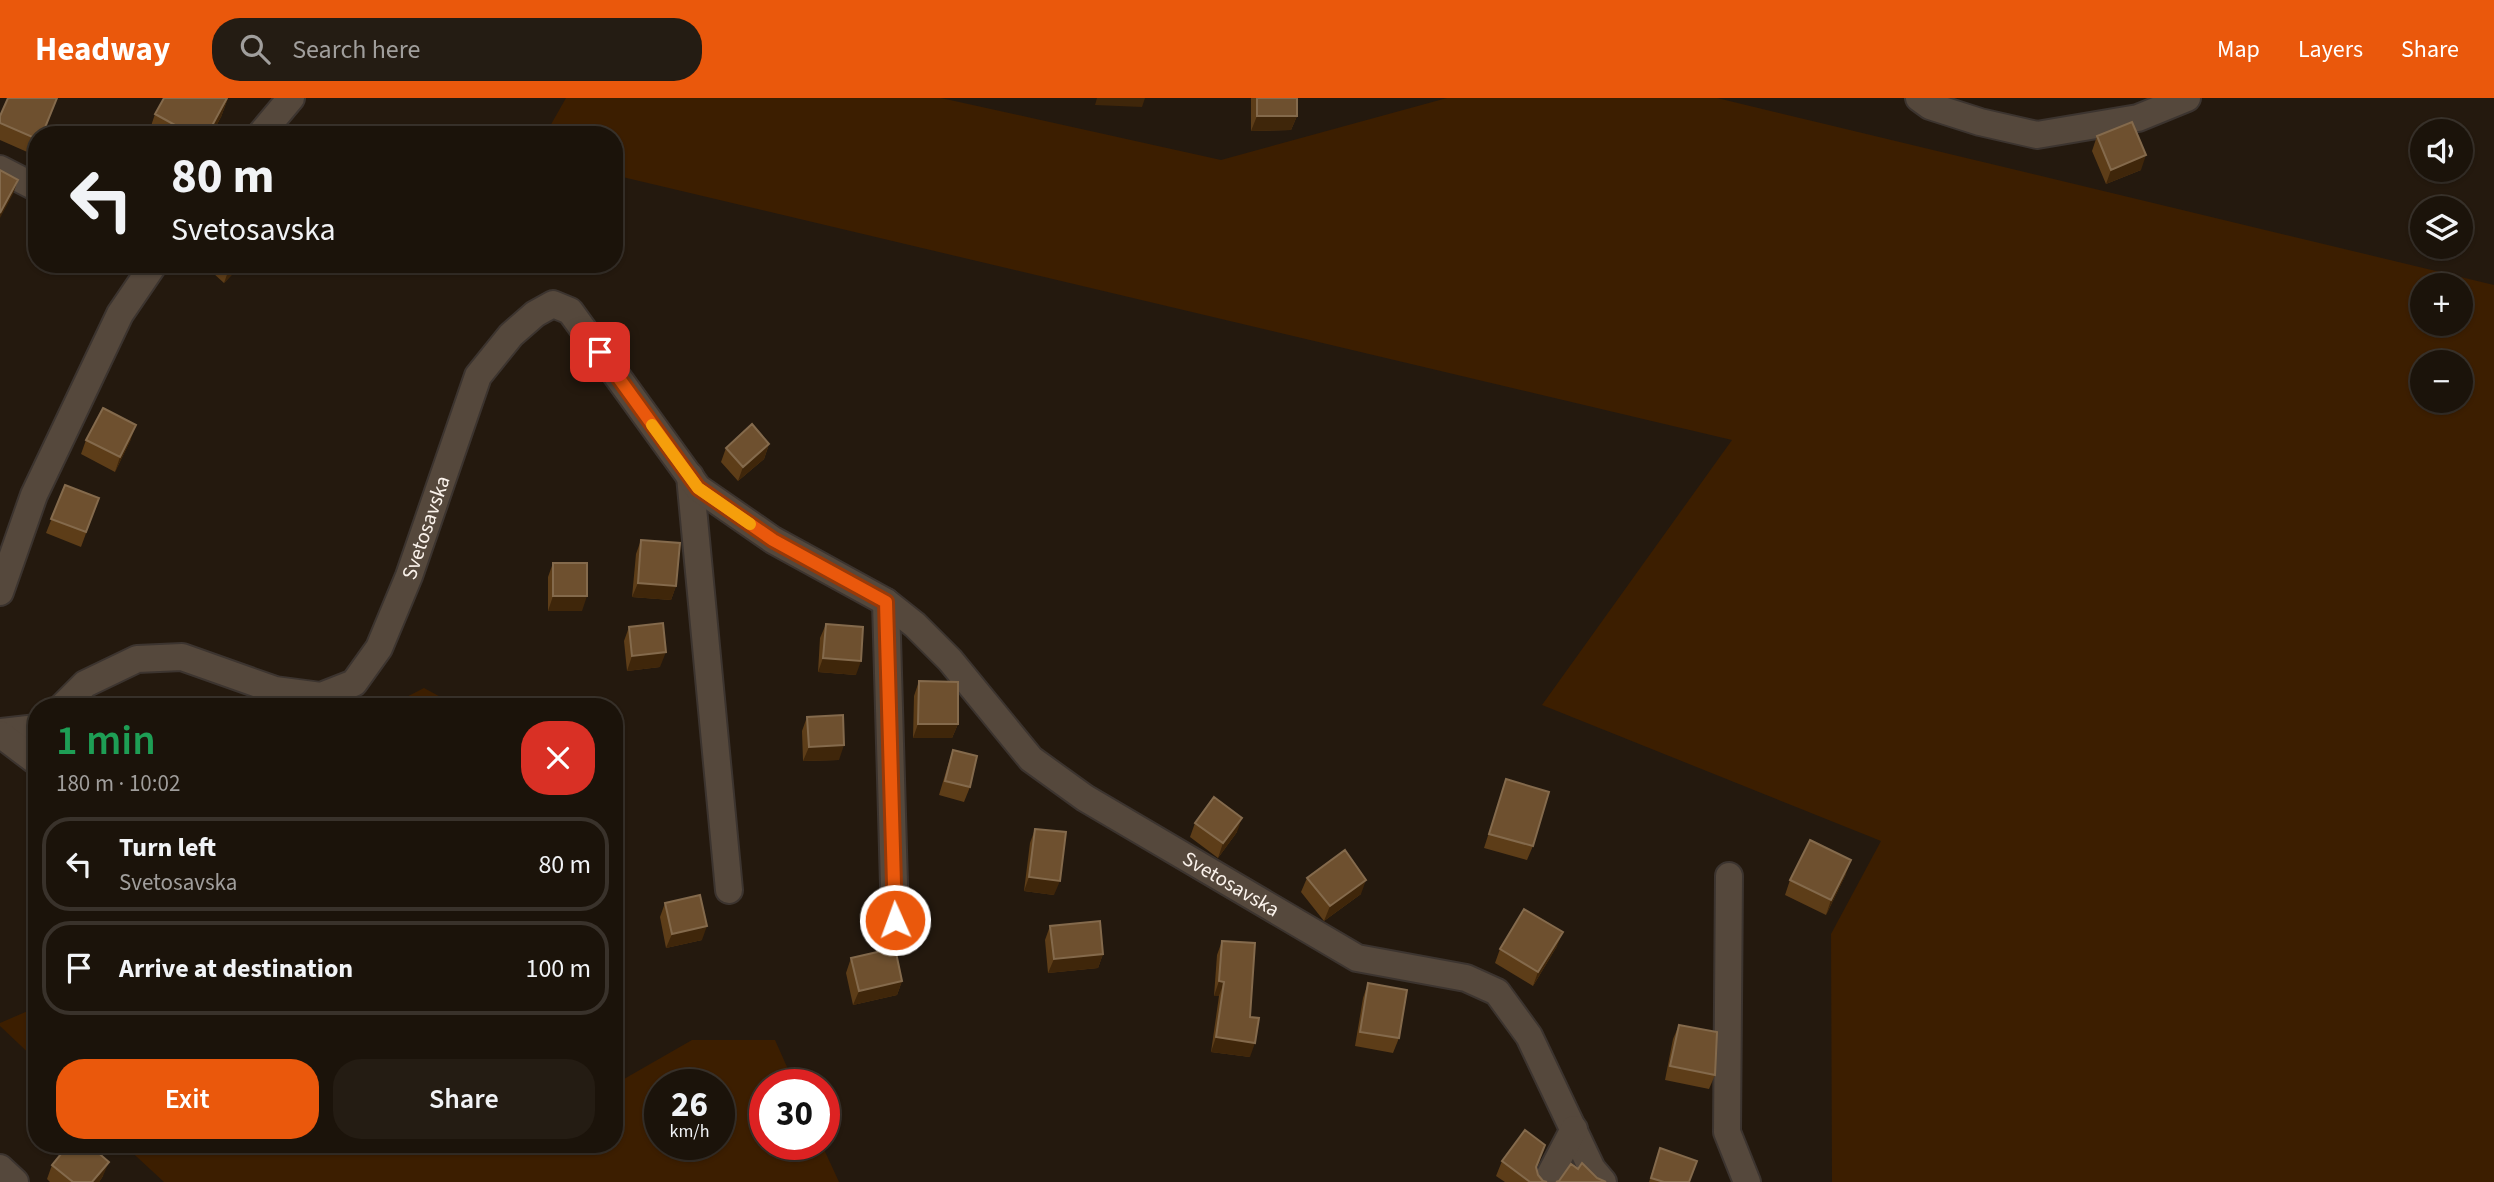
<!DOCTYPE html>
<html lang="en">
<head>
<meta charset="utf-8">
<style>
  body { margin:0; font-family:"Source Sans 3",sans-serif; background:#241c13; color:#f1f3f6; height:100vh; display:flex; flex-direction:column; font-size:26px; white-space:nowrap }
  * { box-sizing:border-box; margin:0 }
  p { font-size:23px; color:#a09e9c }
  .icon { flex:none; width:38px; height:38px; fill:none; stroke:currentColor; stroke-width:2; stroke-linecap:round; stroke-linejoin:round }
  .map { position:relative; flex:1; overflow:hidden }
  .panel { position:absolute; left:28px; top:600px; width:595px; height:455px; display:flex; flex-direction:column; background:#1b130a; border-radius:28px; box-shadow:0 2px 5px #0004,0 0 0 2px #39322b }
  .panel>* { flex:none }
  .hud { position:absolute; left:28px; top:28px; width:595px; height:147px; border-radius:28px; box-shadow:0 2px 5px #0004,0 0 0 2px #39322b; background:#1b130a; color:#f1f3f6; overflow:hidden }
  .buttons { position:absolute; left:2410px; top:21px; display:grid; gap:14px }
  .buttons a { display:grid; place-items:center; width:63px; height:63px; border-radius:50%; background:#1b130a; box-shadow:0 2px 5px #0004,0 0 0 2px #39322b; font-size:35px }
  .speed { position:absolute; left:644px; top:971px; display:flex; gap:14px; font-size:35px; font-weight:700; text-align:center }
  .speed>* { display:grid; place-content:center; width:91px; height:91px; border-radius:50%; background:#1b130a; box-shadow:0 2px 5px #0004,0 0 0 2px #39322b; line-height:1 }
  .speed small { font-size:18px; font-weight:400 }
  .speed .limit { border:10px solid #d22; background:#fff; color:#111 }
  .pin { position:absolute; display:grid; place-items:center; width:60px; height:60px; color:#fff; margin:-30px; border-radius:14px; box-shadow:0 4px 10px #0006 }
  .me { position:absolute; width:77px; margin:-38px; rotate:358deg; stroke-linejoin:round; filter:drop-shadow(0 0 5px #0008) }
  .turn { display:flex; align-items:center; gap:24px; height:147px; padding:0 28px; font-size:32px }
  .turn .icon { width:91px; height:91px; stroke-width:2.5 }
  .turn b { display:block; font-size:49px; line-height:60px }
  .round { display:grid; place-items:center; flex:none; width:74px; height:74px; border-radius:28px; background:#241c13 }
  .summary { display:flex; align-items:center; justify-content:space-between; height:119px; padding:0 28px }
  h1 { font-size:42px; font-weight:600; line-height:52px; color:#1e9e55 }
  .action { display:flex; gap:14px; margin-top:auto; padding:14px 28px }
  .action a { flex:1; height:80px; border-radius:28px; background:#ea580c; color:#fff; font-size:28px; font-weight:600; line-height:80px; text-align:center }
  .action a+a { background:#241c13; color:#f1f3f6 }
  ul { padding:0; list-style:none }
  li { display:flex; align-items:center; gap:21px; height:94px; margin:0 14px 10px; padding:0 14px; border:4px solid #39322b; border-radius:28px }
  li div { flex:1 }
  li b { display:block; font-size:26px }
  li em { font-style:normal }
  header { display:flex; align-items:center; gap:42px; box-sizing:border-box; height:98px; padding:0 35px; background:#ea580c; color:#fff }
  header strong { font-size:33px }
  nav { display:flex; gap:38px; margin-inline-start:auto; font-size:24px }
  .search { width:490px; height:63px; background:#241c13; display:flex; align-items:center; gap:18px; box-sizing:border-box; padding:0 24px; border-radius:28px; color:#a09e9c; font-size:26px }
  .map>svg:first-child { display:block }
  .green { fill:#3c1e00; fill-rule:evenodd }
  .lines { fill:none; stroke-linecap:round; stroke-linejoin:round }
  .minor-casing { stroke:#3c342f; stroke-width:30 }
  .minor { stroke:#55483c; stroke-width:26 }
  .wall { fill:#5d3d18 }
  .shaded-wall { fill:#3f260a }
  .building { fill:#6e502f; stroke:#846a4c; stroke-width:2 }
  .route-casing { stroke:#983908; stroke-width:18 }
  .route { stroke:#ea580c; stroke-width:12 }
  .slow { stroke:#f59e0b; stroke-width:12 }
  .labels { text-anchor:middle; stroke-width:5; stroke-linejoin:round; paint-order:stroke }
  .street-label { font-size:21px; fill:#faf2eb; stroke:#24190e }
</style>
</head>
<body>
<header>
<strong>Headway</strong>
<div class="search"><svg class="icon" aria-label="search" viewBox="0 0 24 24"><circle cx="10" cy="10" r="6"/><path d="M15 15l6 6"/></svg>Search here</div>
<nav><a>Map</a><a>Layers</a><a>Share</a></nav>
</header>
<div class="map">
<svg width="2494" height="1084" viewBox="0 0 2494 1084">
  <rect width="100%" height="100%" fill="#24190e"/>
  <!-- green -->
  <path class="green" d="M 566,0 L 941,0 L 1221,62 L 1447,0 L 1717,0 L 2494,187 L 2494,1084 L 1832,1084 L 1831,836 L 1881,743 L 1542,607 L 1732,342 L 614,77 L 614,37 L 545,37 ZM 2422,187 L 2460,187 L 2460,226 L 2422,226 ZM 2422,264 L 2460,264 L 2460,303 L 2422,303 Z
    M 424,590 L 459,609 L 387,609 Z
    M 37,909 L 37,963 L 0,928 L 0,925 Z
    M 692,942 L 775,942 L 795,987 L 765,987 L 765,1046 L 822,1047 L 839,1084 L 164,1084 L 124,1047 L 614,1046 L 614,983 L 617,985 ZM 660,987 L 719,987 L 719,1046 L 660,1046 Z"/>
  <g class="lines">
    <!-- minor casing -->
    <g class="minor-casing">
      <g id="minor">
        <path d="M 1919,0 L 1930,8 L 1980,24 L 2037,37 L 2138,20 L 2187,0"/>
        <path d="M 260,37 L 291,0"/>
        <path d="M 0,71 L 37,90"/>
        <path d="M 690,378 L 729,792"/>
        <path d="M 0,494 L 34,397 L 120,216 L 154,166"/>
        <path d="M 886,504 L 895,822"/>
        <path id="s1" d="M 62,609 L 85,586 L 137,561 L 182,559 L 275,592 L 321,598 L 354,585 L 379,550 L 409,478 L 478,278 L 511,237 L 535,216 L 553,206 L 570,213 L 698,390 L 773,442 L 886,504 L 915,527 L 950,562 L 1031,661 L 1085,700 L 1357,860 L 1466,880 L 1497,894 L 1529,938 L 1592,1071 L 1603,1084"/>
        <path d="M 0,634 L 37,630"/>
        <path d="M 0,636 L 37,664"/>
        <path d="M 1729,778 L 1727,1034 L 1747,1084"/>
        <path d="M 0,1070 L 15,1084"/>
        <path d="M 1546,1084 L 1574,1031"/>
      </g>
    </g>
    <!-- minor -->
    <use href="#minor" class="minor"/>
  </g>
  <!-- wall -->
  <path class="wall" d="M 228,0 L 221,19 L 211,37 L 148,37 L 155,16 Z
    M 1251,0 L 1297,0 L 1297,18 L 1291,32 L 1251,33 Z
    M 0,18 L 37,37 L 37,51 L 34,57 L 0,42 Z
    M 2097,38 L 2141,72 L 2106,86 L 2092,53 Z
    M 203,166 L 242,166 L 224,185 Z
    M 131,341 L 115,374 L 81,356 L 86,342 Z
    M 769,346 L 764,361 L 738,383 L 721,364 L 726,350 Z
    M 65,387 L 99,400 L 81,449 L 46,435 Z
    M 641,442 L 676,488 L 671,502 L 632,499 L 636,456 Z
    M 553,465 L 582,513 L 548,513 L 548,479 Z
    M 826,526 L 856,577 L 818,574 L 820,540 Z
    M 629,529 L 660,569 L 627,573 L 624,543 Z
    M 919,583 L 958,626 L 952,640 L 913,640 L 914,598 Z
    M 807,619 L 839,662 L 803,663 L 802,633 Z
    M 953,652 L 970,689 L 964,704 L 939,697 L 948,667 Z
    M 1506,681 L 1533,748 L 1527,762 L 1484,750 Z
    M 1195,725 L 1237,734 L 1218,760 L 1190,739 Z
    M 1035,731 L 1054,797 L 1024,793 L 1030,745 Z
    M 1846,776 L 1826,817 L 1785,797 L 1790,782 Z
    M 1307,780 L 1361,796 L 1324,823 L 1301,794 Z
    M 665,805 L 702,842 L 666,850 L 660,819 Z
    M 1050,828 L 1103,856 L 1098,870 L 1048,875 L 1045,842 Z
    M 1222,843 L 1250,959 L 1211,954 L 1219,898 L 1214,898 L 1217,857 Z
    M 1557,848 L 1533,888 L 1495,865 L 1500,851 Z
    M 851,860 L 902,883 L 897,897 L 853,907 L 846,875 Z
    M 1368,885 L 1399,940 L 1393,955 L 1355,948 L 1363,900 Z
    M 1679,927 L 1715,977 L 1709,991 L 1665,982 L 1673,941 Z
    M 1660,1050 L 1689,1084 L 1649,1084 Z
    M 1540,1062 L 1536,1071 L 1538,1077 L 1543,1083 L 1547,1084 L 1505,1084 L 1496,1078 L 1502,1063 Z
    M 52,1067 L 103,1078 L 99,1084 L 50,1084 L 47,1081 Z"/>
  <!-- shaded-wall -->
  <path class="shaded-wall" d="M 228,0 L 221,19 L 211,37 L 207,37 Z
    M 1097,0 L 1145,0 L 1142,9 L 1095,7 Z
    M 1257,18 L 1297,18 L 1291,32 L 1251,33 Z
    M 2146,57 L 2141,72 L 2106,86 L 2111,72 Z
    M 18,82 L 13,96 L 0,120 L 0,115 Z
    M 234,166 L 242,166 L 224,185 L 229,171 Z
    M 136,327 L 131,341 L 115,374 L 120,359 Z
    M 769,346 L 764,361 L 738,383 L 743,369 Z
    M 638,485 L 676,488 L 671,502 L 632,499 Z
    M 553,498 L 587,498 L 582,513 L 548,513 Z
    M 666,554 L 660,569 L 627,573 L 632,558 Z
    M 823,560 L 861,563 L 856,577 L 818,574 Z
    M 918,626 L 958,626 L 952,640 L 913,640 Z
    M 844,647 L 839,662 L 803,663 L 809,649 Z
    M 1242,720 L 1237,734 L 1218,760 L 1223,745 Z
    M 1851,762 L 1846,776 L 1826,817 L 1831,802 Z
    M 1029,779 L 1060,783 L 1054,797 L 1024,793 Z
    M 1366,782 L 1361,796 L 1324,823 L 1330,808 Z
    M 707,828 L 702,842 L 666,850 L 672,836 Z
    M 1563,834 L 1557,848 L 1533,888 L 1538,874 Z
    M 1103,856 L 1098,870 L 1048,875 L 1054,861 Z
    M 902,883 L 897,897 L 853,907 L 859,893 Z
    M 1219,883 L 1224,884 L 1219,898 L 1214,898 Z
    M 1216,939 L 1255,945 L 1250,959 L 1211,954 Z
    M 109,1064 L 103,1078 L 99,1084 L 92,1084 Z"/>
  <!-- building -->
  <path class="building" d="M 8,0 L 57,0 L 42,37 L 37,37 L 37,41 L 0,25 L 0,18 Z
    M 164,0 L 227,0 L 207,37 L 193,37 L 155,16 Z
    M 1257,0 L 1297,0 L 1297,18 L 1257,18 Z
    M 2132,24 L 2146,57 L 2111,72 L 2097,38 Z
    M 0,72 L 18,82 L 0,115 Z
    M 224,166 L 234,166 L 229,171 Z
    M 103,310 L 136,327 L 120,359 L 86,342 Z
    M 752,326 L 769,346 L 743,369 L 726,350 Z
    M 65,387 L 99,400 L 86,434 L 51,421 Z
    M 641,442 L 680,445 L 676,488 L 638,485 Z
    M 553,465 L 587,465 L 587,498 L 553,498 Z
    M 663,525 L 666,554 L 632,558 L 629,529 Z
    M 826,526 L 863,529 L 861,563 L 823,560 Z
    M 919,583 L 958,584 L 958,626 L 918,626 Z
    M 843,617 L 844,647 L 809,649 L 807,619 Z
    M 953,652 L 977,658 L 970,689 L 945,683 Z
    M 1506,681 L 1549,694 L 1533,748 L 1489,736 Z
    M 1214,699 L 1242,720 L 1223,745 L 1195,725 Z
    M 1035,731 L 1066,734 L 1060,783 L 1029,779 Z
    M 1810,742 L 1851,762 L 1831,802 L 1790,782 Z
    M 1345,752 L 1366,782 L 1330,808 L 1307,780 Z
    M 700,797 L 707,828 L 672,836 L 665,805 Z
    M 1524,811 L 1563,834 L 1538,874 L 1500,851 Z
    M 1100,823 L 1103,856 L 1054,861 L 1050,828 Z
    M 1222,843 L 1255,845 L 1250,919 L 1259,920 L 1255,945 L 1216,939 L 1224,884 L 1219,883 Z
    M 895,850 L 902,883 L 859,893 L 851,860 Z
    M 1368,885 L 1407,892 L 1399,940 L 1360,934 Z
    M 1679,927 L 1717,934 L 1715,977 L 1670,968 Z
    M 1525,1032 L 1545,1047 L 1536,1069 L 1538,1077 L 1543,1083 L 1547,1084 L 1530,1084 L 1502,1063 Z
    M 69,1046 L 88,1046 L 109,1064 L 92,1084 L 73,1084 L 52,1067 Z
    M 1660,1050 L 1697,1063 L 1689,1084 L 1664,1084 L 1651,1080 Z
    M 1582,1065 L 1597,1080 L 1606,1084 L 1556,1084 L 1559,1083 L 1571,1066 L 1578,1071 Z"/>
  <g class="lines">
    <!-- route casing -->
    <g class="route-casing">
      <path id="route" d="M 600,254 L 698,390 L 773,442 L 886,504 L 895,822"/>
    </g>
    <!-- route -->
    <use href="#route" class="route"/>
    <!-- slow -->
    <path class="slow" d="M 652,327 L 698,390 L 750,426"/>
  </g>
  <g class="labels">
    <!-- street labels -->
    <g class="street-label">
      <text dy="7" stroke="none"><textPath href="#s1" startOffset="488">Svetosavska</textPath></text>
      <text dy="7" stroke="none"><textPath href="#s1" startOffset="1661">Svetosavska</textPath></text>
    </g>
  </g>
</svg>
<div class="buttons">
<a><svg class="icon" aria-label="sound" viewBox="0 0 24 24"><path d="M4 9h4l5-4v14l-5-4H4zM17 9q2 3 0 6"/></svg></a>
<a><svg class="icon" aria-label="layers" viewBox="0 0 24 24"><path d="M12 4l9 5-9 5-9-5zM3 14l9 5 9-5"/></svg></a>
<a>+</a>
<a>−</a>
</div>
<div class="speed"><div>26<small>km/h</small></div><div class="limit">30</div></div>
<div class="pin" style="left:600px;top:254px;background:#d93025"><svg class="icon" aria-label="arrive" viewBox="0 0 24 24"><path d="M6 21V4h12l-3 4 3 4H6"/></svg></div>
<svg class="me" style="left:895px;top:822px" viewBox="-20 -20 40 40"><circle r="17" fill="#ea580c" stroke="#fff" stroke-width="3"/><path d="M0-11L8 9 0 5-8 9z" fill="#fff"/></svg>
<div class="hud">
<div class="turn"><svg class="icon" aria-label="left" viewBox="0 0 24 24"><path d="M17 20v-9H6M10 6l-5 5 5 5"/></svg><div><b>80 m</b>Svetosavska</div></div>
</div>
<section class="panel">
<div class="summary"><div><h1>1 min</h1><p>180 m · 10:02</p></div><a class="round" style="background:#d93025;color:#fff"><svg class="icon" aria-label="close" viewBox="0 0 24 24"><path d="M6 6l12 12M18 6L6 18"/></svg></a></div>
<ul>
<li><svg class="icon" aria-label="left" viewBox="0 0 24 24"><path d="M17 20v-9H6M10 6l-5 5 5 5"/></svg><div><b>Turn left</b><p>Svetosavska</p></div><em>80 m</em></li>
<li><svg class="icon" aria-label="arrive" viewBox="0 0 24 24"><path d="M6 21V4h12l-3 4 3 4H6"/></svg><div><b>Arrive at destination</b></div><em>100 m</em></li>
</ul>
<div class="action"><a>Exit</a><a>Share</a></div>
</section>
</div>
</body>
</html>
